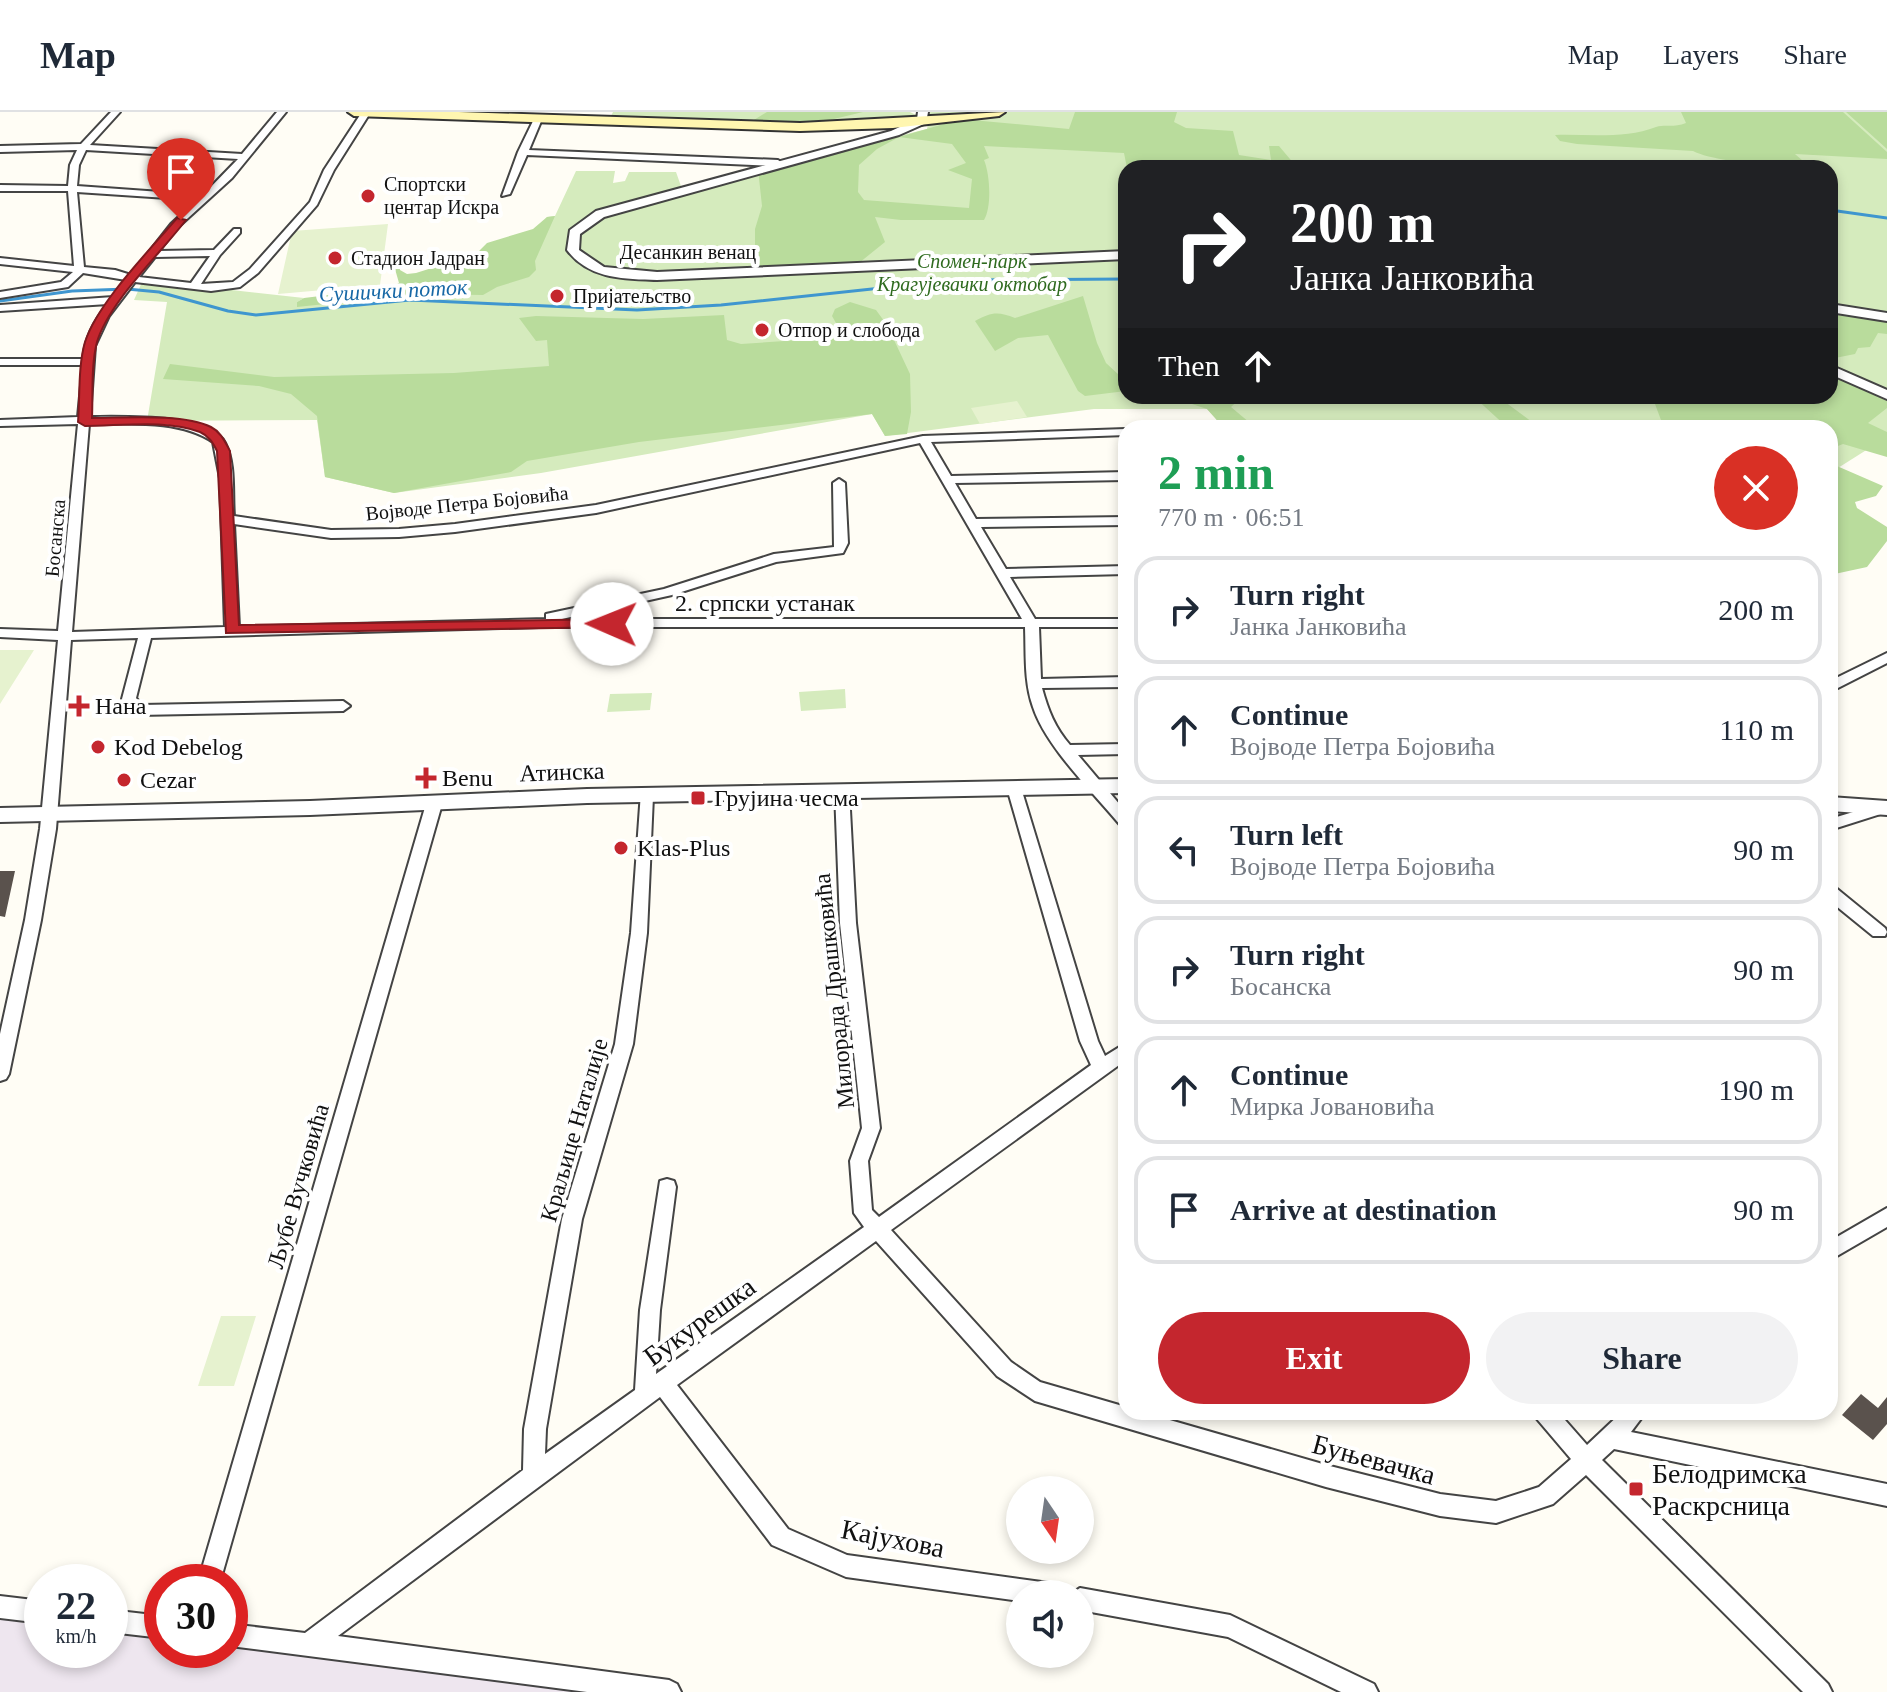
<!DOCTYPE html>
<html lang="en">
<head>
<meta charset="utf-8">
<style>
  body { margin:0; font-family:Georgia,serif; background:#f2f2f3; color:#1f2937; height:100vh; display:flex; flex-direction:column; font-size:30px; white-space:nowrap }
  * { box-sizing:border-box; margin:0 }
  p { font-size:26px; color:#747a83 }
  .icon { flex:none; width:44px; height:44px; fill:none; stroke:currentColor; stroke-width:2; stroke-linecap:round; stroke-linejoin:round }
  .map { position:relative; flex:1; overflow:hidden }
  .details { position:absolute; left:1118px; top:308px; width:720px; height:1000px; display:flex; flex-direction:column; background:#fff; border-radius:24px; box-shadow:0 4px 12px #0003 }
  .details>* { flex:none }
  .top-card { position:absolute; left:1118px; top:48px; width:720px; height:244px; border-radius:24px; box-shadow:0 4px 12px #0003; background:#202124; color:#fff; overflow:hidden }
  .needle { width:52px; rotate:167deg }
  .tools { position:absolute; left:1006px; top:1364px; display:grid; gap:16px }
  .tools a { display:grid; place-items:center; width:88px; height:88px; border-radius:50%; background:#fff; box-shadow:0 4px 12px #0003; font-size:40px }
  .speed { position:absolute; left:24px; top:1452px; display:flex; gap:16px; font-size:40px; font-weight:700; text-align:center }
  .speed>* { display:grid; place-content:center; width:104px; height:104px; border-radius:50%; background:#fff; box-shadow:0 4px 12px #0003; line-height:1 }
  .speed small { font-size:20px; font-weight:400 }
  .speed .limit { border:12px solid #d22; background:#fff; color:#111 }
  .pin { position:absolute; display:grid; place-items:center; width:68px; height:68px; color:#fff; margin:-82px -34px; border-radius:50% 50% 50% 0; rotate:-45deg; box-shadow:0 0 8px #0007 }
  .pin .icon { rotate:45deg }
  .me { position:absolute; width:88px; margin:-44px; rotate:271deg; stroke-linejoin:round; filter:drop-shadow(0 0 6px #0008) }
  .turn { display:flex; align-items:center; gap:28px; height:168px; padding:0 40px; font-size:36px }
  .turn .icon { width:104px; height:104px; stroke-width:2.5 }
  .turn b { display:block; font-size:56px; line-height:68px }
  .then { display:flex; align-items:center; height:76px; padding:0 40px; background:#0003; gap:16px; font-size:30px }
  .round { display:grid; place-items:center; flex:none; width:84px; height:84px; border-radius:42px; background:#f2f2f3 }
  .head { display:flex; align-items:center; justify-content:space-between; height:136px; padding:0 40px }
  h1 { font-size:48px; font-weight:800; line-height:60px; color:#1e9e55 }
  .cta { display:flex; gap:16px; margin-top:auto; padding:16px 40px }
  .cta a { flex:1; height:92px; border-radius:48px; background:#c4262e; color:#fff; font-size:32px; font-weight:800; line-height:92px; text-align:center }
  .cta a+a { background:#f2f2f3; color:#1f2937 }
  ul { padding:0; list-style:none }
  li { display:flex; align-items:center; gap:24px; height:108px; margin:0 16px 12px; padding:0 24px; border:4px solid #e0e1e3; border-radius:24px }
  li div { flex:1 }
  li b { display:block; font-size:30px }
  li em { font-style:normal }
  header { display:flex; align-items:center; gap:48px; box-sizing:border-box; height:112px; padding:0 40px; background:#fff; border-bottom:2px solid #e0e1e3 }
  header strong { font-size:38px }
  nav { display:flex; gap:44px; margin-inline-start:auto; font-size:28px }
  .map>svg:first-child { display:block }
  .industrial { fill:#eee6ef }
  .green { fill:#d5ebbd; fill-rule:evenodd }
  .forest { fill:#b9dc9c; fill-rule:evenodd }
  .pitch { fill:#e6f2cf }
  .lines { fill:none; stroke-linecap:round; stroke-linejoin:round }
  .stream { stroke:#3f96cf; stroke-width:3 }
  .building { fill:#5a524d }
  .minor-casing { stroke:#444; stroke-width:4 }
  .tertiary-casing { stroke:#444; stroke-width:4 }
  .secondary-casing { stroke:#333; stroke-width:4 }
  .minor { fill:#fff; fill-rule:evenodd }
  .tertiary { fill:#fff; fill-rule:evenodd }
  .secondary { fill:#fff6b0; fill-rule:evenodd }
  .route { fill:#c4262e; stroke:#7f191e; stroke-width:2 }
  .poi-dot { fill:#c4262e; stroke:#fff; stroke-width:3 }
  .labels { text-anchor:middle; stroke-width:8; stroke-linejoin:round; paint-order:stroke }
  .far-poi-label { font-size:20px; fill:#111; stroke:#fff; text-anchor:start }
  .far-street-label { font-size:20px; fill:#111; stroke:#fff }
  .far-park-label { font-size:20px; font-style:italic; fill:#2f6b1f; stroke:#fff }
  .far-water-label { font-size:22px; font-style:italic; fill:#1768a6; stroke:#fff }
  .street-label { font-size:24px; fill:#111; stroke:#fff }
  .poi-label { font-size:24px; fill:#111; stroke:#fff; text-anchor:start }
  .near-street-label { font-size:28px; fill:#111; stroke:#fff }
  .near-poi-label { font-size:28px; fill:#111; stroke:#fff; text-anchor:start }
</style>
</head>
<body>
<header>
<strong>Map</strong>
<nav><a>Map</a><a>Layers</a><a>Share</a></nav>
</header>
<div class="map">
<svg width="1887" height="1580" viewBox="0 0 1887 1580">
  <rect width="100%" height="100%" fill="#fffdf5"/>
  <!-- industrial -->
  <path class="industrial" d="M 0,1495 L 42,1500 L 42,1538 L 110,1538 L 110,1509 L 162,1515 L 162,1538 L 230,1538 L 230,1523 L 668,1580 L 0,1580 Z"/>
  <!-- green -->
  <path class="green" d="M 613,0 L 910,0 L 918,4 L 911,8 L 809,13 L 610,6 Z
    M 922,0 L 1887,0 L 1887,325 L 1830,361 L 1830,316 L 1224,316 L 1207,297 L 1094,297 L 885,324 L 872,302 L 541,361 L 394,381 L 325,365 L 317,308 L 147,309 L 167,190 L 134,188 L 143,168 L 304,186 L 297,190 L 412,184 L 504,167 L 547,105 L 555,104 L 576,59 L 615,59 L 613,71 L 625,69 L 629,60 L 676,60 L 682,77 L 927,17 L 929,8 ZM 1126,56 L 1830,56 L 1830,284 L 1126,284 Z
    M 845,577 L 846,596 L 801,599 L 799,580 Z
    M 652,581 L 650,598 L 607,600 L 610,582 Z"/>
  <!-- forest -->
  <path class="forest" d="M 767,0 L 863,0 L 809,13 L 749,11 Z
    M 1075,0 L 1177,0 L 1174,10 L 1186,16 L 1233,19 L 1239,43 L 1271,48 L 1269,34 L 1279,34 L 1295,53 L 1310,56 L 1127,56 L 1124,41 L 984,34 L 989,46 L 984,48 C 990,62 992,95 984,108 L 901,108 L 875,105 L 885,130 L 854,155 L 755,155 L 755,117 L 762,94 L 758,57 L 887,23 L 899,25 L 961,7 L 1069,17 ZM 899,25 L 952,32 L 966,51 L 948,58 L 972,67 L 969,96 L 864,88 L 858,80 L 859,53 L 877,37 Z
    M 1681,0 L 1843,0 L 1887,40 L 1887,47 L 1795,42 L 1811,56 C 1785,56 1714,50 1693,39 L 1577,32 L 1560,29 L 1555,23 C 1588,22 1626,27 1656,15 C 1665,12 1674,16 1686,11 Z
    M 1846,0 L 1887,0 L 1887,37 Z
    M 555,104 L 535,149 L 536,158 L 529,165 L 497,175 L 483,183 L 421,182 L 297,195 L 297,190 L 304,186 L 393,175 L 399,171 L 391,143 L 398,142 L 400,158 L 407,162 L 416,161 L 476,142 L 487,131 L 533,117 L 547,105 Z
    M 1083,184 L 1097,231 L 1106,251 L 1119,263 L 1126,262 L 1126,279 L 1085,284 L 1078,279 L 1048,223 L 1018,226 L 995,239 L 975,209 C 991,200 998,199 1015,206 Z
    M 850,190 L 876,198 L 887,213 L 910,262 L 911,300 L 907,322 L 885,324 L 872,302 L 639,330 L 527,349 L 511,360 L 394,381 L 325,365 L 317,304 L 291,282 L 259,274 L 163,267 L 170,252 L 274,265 L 454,261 L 549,254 L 547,228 L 536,229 L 519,206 L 536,204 L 643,207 L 724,203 L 727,228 L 741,232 L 844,225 L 832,204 L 835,197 Z
    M 1830,202 L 1887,210 L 1887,222 L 1878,221 L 1870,235 L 1858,236 L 1855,242 L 1830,247 Z
    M 1830,262 L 1887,289 L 1887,296 L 1868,311 L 1887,320 L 1887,345 L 1843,332 L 1830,337 L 1830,316 L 1664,316 L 1652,284 L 1830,284 Z
    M 1168,284 L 1243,284 L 1231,295 L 1256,316 L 1224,316 L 1207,297 Z
    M 1473,284 L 1497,284 L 1540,316 L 1508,316 Z
    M 1830,351 L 1883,374 L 1876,384 L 1855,390 L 1857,396 L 1887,415 L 1887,429 L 1867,455 L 1830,463 Z"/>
  <!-- pitch -->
  <path class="pitch" d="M 388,112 L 380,173 L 278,182 L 292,119 Z
    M 1017,289 L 1027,305 L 980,312 L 971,296 Z
    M 0,538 L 34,538 L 0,592 Z
    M 221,1204 L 256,1204 L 234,1274 L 198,1274 Z"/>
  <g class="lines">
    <!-- stream -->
    <path class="stream" d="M 1830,98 L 1887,106
      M 0,189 L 72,179 L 127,177 L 159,180 L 228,199 L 256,203 L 410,188 L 637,198 L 721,193 L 956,168 L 1126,167"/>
  </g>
  <!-- building -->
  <path class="building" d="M 0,759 L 15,759 L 5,805 L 0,804 Z
    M 1861,1282 L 1878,1296 L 1887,1285 L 1887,1312 L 1873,1328 L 1842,1303 Z"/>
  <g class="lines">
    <!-- minor casing -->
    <g class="minor-casing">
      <path id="minor" d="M 111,0 L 120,0 L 90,33 L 242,42 L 277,0 L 286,0 L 232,66 L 177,116 L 159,139 L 214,138 L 234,117 L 240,117 L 240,121 L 220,143 L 201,172 L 233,170 L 250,157 L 310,90 L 324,58 L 362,0 L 370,1 L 334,58 L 317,93 L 258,161 L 240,175 L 211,179 L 135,170 L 109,204 L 95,234 L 90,305 C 119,305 210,301 225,331 C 236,352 232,381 234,404 L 331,418 L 399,417 L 455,412 L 596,393 L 923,324 L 1126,317 L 1126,323 L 931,330 L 951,364 L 1126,360 L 1126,368 L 955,371 L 976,407 L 1126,405 L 1126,413 L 981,415 L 1006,457 L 1126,454 L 1126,462 L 1010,465 L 1035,507 L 1126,507 L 1126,515 L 1039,515 L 1041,567 L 1126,565 L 1126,575 L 1042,576 C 1048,598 1055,616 1070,633 L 1126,632 L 1126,642 L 1078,643 L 1126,700 L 1126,715 L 1121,714 C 1093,680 1046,635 1033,595 C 1024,570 1026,542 1025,515 L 539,515 L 151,526 L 136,586 L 142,593 L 343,589 L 350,594 L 343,599 L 138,603 L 133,601 L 122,587 L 138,526 L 71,528 L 56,717 L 41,808 L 9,962 L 6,967 L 0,969 L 0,922 L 25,808 L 40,717 L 58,528 L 0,525 L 0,517 L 58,519 L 78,312 L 0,314 L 0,308 L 78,305 L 83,253 L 0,253 L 0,247 L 83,247 C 85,227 95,207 108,192 L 0,199 L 0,193 L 113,185 L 126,168 L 83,161 L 68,175 L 0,186 L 0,180 L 61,170 L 73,160 L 0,152 L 0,146 L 74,154 L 68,79 L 0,79 L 0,73 L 68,74 L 70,53 L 77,38 L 0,40 L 0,34 L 81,32 ZM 86,38 L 238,47 L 203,83 L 77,74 L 79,53 ZM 77,80 L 197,88 L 171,112 L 131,163 L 115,158 L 84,155 ZM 210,144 L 191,171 L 139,165 L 155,145 ZM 89,312 C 129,312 179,307 213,330 L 220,366 L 225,515 L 72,520 ZM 920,331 L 1022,507 L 618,507 L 618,495 L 672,483 L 776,450 L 843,441 L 848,431 L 845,371 L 839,367 L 833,371 L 834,435 L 774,442 L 664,477 L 546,502 L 546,507 L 239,515 L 234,412 L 331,426 L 399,425 L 455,420 L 596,401 ZM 605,497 L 605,507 L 562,507 Z
        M 538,4 L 542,7 L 529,38 L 778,48 L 782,51 L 778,54 L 527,43 L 510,82 L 502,84 L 518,40 L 534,7 Z
        M 1887,541 L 1887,551 L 1830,580 L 1830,569 Z
        M 1014,671 L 1021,676 L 1098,929 L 1105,944 L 1126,931 L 1126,948 L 891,1118 L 1011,1250 L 1040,1270 L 1126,1295 L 1126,1300 L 1142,1300 L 1326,1353 L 1440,1382 L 1496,1389 L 1539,1375 L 1571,1347 L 1537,1307 L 1534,1300 L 1558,1300 L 1587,1333 L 1622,1300 L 1646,1300 L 1631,1320 L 1887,1372 L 1887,1394 L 1614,1337 L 1602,1348 L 1828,1572 L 1832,1580 L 1803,1580 L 1586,1363 L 1553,1392 L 1496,1411 L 1440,1404 L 1326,1375 L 1035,1289 L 997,1264 L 876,1129 L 677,1273 L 788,1417 L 847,1443 L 1049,1471 L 1057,1474 L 1060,1482 L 1020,1482 L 1020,1489 L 846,1465 L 772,1433 L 660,1285 L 338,1524 L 669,1568 L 677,1572 L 681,1580 L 587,1580 L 230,1534 L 230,1512 L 305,1521 L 523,1358 L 524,1317 L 562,1107 L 615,932 L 631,821 L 641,680 L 646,679 L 653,684 L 647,821 L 633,932 L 582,1107 L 546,1317 L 545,1342 L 635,1278 L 640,1198 L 660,1069 L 667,1067 L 674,1069 L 676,1075 L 660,1198 L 656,1262 L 864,1115 L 854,1101 L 850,1049 L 862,1016 L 840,811 L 835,679 L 837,675 L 842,674 L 849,679 L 856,811 L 880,1016 L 868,1049 L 872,1098 L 879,1105 L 1091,953 L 1080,929 L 1007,676 Z
        M 434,687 L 442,692 L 220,1470 L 198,1470 L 426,692 Z
        M 1883,691 L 1887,692 L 1887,700 L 1830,718 L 1830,707 Z
        M 1830,774 L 1836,776 L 1885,816 L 1887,820 L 1885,824 L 1873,824 L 1830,789 Z
        M 1887,1096 L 1887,1115 L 1830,1148 L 1830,1129 Z
        M 1080,1476 L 1230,1503 L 1374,1572 L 1378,1580 L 1341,1580 L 1228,1525 L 1080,1498 L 1080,1482 L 1071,1482 Z
        M 0,1484 L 42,1489 L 42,1511 L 0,1506 Z
        M 110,1498 L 162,1504 L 162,1526 L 110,1520 Z"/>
    </g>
    <!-- tertiary casing -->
    <g class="tertiary-casing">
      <path id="tertiary" d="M 918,0 L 928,0 L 926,11 L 899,23 L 604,105 L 580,122 L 579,138 L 604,155 L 657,160 L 1126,139 L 1126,147 L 657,168 C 623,167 589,167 567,138 L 570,118 L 596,99 L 891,19 L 917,7 Z
        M 1830,192 L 1887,201 L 1887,209 L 1830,200 Z
        M 1830,253 L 1887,278 L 1887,287 L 1830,262 Z
        M 1126,667 L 1126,681 L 587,691 L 310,703 L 0,710 L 0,696 L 310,689 L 587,677 Z
        M 1830,685 L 1887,689 L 1887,703 L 1830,699 Z"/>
    </g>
    <!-- secondary casing -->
    <g class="secondary-casing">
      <path id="secondary" d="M 348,0 L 459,0 L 800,11 L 1005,0 L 999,4 L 893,16 L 800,19 L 354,4 Z"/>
    </g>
    <!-- minor -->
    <use href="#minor" class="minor"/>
    <!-- tertiary -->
    <use href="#tertiary" class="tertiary"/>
    <!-- secondary -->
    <use href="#secondary" class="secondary"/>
  </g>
  <!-- route -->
  <path class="route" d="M 177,106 L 186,108 C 160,142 109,190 97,230 C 91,253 93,282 92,306 C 123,306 183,301 211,315 C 221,320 225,330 230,339 L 239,513 L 612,507 L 618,509 L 618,515 L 226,521 L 217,339 C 213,331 209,324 200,320 C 167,307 120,314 85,314 L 78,310 C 80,284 78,254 85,230 C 98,190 150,138 177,106 Z"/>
  <!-- markers -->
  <g class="poi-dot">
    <circle cx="368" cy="84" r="8"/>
    <circle cx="335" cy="146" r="8"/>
    <circle cx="557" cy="184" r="8"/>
    <circle cx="762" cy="218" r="8"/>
    <path d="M75 582h8v8h8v8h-8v8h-8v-8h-8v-8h8z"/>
    <circle cx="98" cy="635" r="8"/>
    <path d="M422 654h8v8h8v8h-8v8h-8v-8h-8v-8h8z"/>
    <circle cx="124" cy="668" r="8"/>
    <rect x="690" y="678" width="16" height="16" rx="4"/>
    <circle cx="621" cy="736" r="8"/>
    <rect x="1628" y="1369" width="16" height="16" rx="4"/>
  </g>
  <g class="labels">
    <!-- far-poi labels -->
    <g class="far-poi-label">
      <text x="384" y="79">Спортски<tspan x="384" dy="23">центар Искра</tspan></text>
      <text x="351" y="153">Стадион Јадран</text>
      <text x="573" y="191">Пријатељство</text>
      <text x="778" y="225">Отпор и слобода</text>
    </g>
    <!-- far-street labels -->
    <g class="far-street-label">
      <text x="688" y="147">Десанкин венац</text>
      <text transform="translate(467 391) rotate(-6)" y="7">Војводе Петра Бојовића</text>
      <text transform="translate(55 426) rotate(-85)" y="7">Босанска</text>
    </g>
    <!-- far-park labels -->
    <g class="far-park-label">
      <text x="972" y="156">Спомен-парк<tspan x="972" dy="23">Крагујевачки октобар</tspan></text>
    </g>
    <!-- far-water labels -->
    <g class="far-water-label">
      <text transform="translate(393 178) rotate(-3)" y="8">Сушички поток</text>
    </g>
    <!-- street labels -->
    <g class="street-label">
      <text x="765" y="499">2. српски устанак</text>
      <text transform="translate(562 660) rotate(-2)" y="8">Атинска</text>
      <text transform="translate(834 879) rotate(-96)" y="8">Милорада Драшковића</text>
      <text transform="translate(574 1018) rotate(-74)" y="8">Краљице Наталије</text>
      <text transform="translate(298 1074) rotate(-74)" y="8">Љубе Вучковића</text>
    </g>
    <!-- poi labels -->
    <g class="poi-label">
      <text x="95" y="602">Нана</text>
      <text x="114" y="643">Kod Debelog</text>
      <text x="442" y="674">Benu</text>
      <text x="140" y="676">Cezar</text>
      <text x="714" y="694">Грујина чесма</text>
      <text x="637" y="744">Klas-Plus</text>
    </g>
    <!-- near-street labels -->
    <g class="near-street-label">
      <text transform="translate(699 1209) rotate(-36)" y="10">Букурешка</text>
      <text transform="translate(1374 1347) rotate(15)" y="10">Буњевачка</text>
      <text transform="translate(893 1426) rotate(11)" y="10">Кајухова</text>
    </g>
    <!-- near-poi labels -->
    <g class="near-poi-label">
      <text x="1652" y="1371">Белодримска<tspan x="1652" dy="32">Раскрсница</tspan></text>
    </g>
  </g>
</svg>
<div class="tools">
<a><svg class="needle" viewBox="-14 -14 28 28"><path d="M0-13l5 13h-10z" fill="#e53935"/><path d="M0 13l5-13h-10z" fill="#747a83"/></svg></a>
<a><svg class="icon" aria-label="sound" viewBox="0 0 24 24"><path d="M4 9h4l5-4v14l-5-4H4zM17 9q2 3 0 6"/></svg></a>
</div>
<div class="speed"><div>22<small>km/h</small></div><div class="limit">30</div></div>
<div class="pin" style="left:181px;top:108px;background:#d93025"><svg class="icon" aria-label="arrive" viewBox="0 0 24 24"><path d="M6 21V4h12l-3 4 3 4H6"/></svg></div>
<svg class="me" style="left:612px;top:512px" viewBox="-20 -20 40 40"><circle r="19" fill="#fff"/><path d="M0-13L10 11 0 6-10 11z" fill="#c4262e"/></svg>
<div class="top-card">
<div class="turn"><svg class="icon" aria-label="right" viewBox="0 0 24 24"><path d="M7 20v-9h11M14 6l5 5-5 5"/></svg><div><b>200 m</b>Јанка Јанковића</div></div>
<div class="then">Then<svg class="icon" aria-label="ahead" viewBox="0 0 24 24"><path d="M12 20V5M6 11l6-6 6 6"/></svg></div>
</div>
<section class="details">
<div class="head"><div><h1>2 min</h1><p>770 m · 06:51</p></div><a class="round" style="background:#d93025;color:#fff"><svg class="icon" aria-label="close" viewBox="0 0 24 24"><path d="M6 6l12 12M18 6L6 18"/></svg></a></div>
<ul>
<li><svg class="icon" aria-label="right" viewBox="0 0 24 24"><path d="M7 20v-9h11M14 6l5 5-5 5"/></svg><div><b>Turn right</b><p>Јанка Јанковића</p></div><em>200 m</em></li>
<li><svg class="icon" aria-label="ahead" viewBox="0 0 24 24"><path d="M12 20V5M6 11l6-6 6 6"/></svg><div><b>Continue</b><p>Војводе Петра Бојовића</p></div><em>110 m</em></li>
<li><svg class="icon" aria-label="left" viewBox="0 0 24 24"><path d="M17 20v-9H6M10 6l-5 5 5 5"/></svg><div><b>Turn left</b><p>Војводе Петра Бојовића</p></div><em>90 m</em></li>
<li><svg class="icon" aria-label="right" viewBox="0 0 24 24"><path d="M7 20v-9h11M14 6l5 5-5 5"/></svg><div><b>Turn right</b><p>Босанска</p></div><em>90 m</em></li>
<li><svg class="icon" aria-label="ahead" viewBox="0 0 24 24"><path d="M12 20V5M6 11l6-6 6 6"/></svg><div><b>Continue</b><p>Мирка Јовановића</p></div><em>190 m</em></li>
<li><svg class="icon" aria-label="arrive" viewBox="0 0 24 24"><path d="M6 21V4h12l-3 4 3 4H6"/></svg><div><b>Arrive at destination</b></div><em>90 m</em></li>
</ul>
<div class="cta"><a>Exit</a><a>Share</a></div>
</section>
</div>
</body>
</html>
